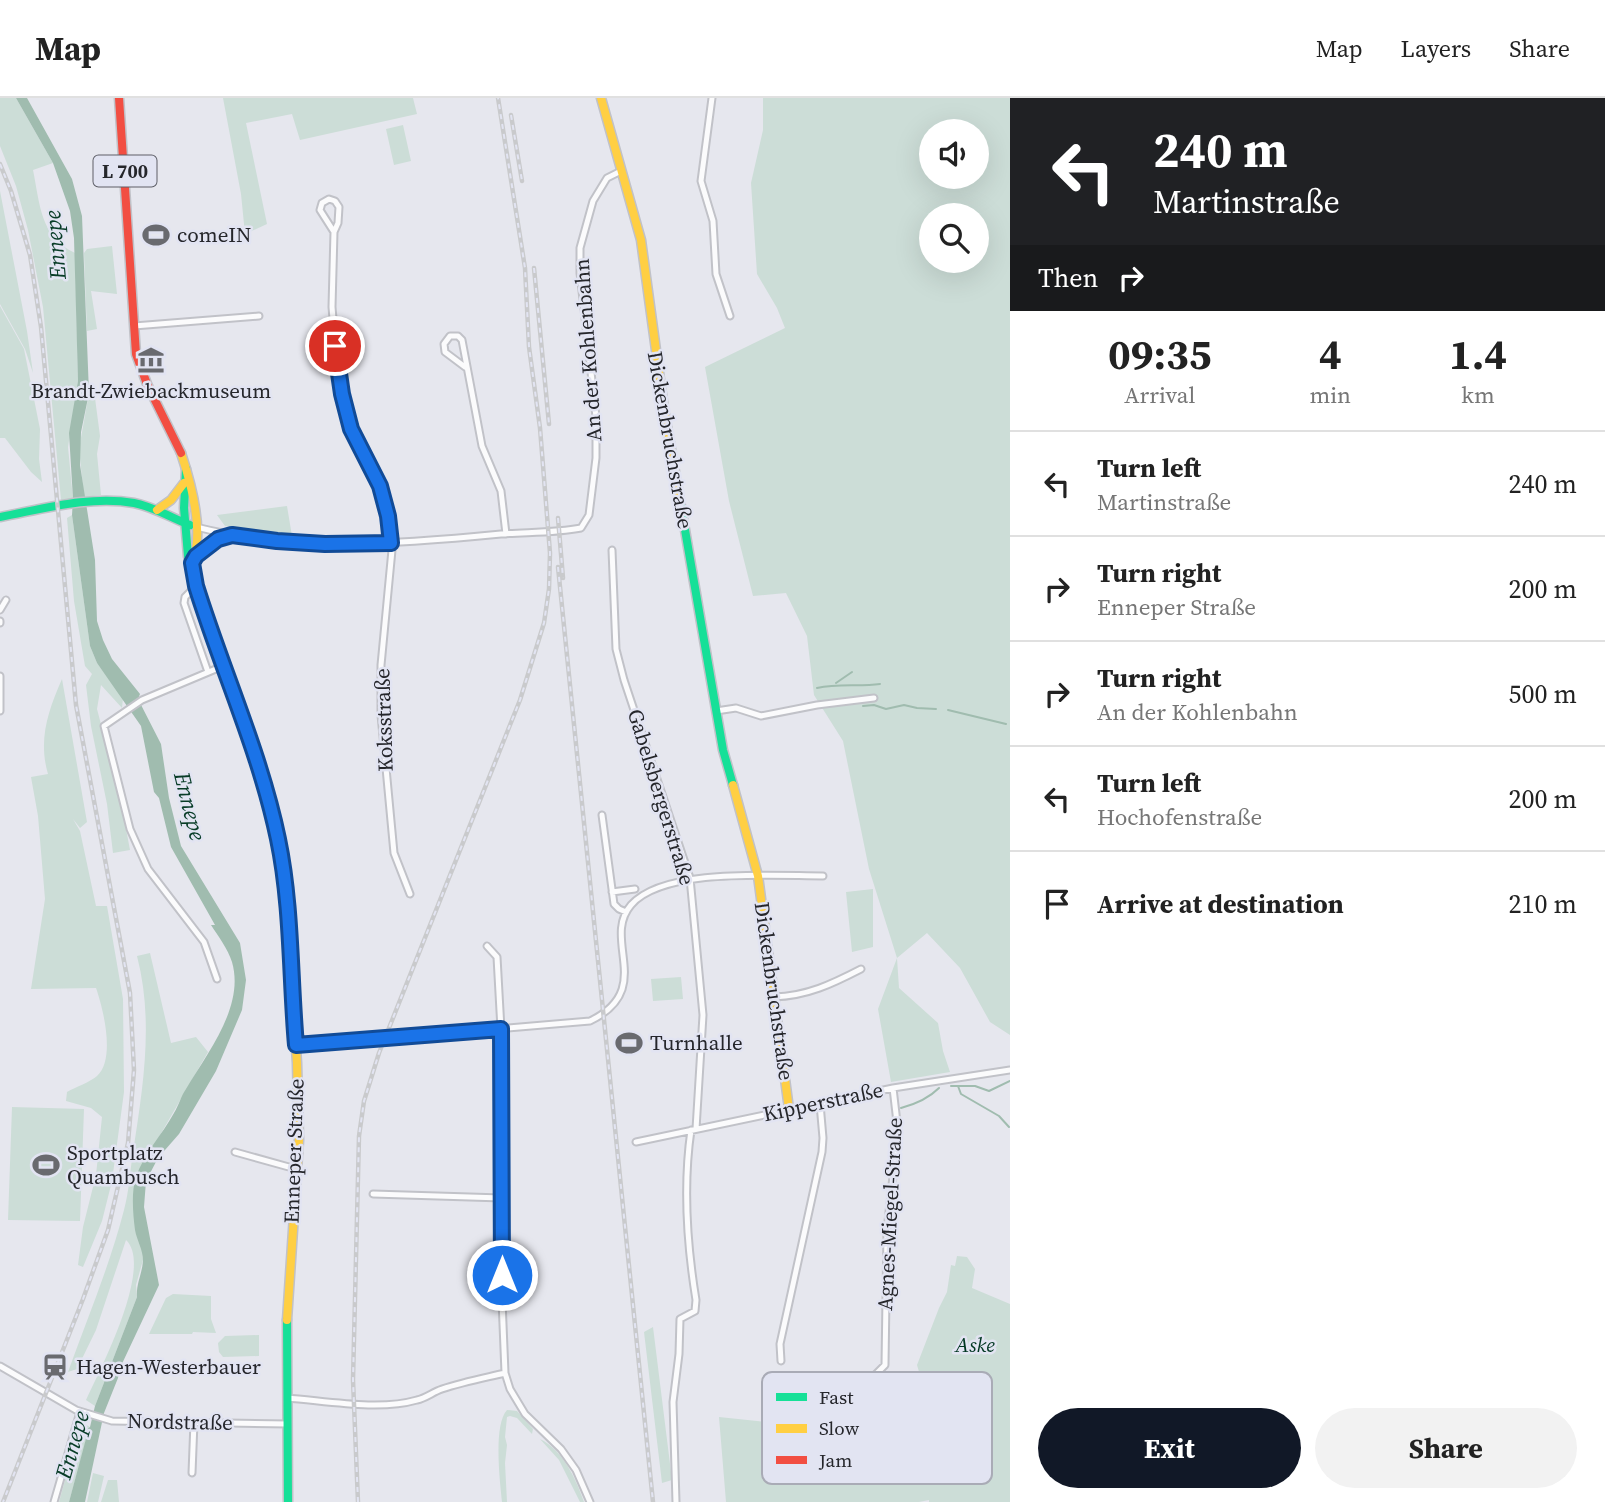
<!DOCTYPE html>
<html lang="en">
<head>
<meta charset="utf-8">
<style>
  body { margin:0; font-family:"Source Serif 4",serif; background:#f2f2f2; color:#222; height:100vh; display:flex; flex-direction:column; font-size:26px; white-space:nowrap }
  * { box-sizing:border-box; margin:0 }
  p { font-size:23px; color:#767676 }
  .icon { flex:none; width:38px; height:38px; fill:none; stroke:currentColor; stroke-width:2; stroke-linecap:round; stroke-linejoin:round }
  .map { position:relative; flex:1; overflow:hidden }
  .drawer { display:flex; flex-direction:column; background:#fff; width:595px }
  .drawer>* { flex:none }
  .top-card { background:#202124; color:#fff; overflow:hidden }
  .fabs { position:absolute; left:919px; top:21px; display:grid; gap:14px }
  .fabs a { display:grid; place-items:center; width:70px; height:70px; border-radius:50%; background:#fff; box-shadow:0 7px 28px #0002; font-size:35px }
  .pin { position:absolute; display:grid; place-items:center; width:60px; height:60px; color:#fff; margin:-30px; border:4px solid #fff; border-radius:50%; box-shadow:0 2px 7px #0007 }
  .me { position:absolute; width:77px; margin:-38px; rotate:0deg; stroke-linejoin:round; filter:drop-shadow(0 0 5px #0008) }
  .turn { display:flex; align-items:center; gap:24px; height:147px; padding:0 28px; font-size:32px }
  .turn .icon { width:91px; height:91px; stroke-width:2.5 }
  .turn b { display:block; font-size:49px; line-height:60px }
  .then { display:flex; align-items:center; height:66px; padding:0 28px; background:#0003; gap:14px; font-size:26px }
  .eta { display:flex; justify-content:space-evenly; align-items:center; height:119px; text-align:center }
  .eta b { font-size:42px; font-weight:700; line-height:49px }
  .button { display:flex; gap:14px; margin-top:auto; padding:14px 28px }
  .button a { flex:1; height:80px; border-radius:42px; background:#111827; color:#fff; font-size:28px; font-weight:700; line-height:80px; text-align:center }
  .button a+a { background:#f2f2f2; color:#222 }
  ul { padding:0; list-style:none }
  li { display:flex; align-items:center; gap:21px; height:105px; padding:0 28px; border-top:2px solid #e0e0e0 }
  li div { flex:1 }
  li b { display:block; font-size:26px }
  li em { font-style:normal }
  header { display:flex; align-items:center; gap:42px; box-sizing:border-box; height:98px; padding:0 35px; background:#fff; border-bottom:2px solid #e0e0e0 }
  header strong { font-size:33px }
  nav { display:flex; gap:38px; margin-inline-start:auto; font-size:24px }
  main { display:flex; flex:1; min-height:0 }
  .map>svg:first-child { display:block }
  .green { fill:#ccddd7; fill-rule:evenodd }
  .water { fill:#a0bcaf }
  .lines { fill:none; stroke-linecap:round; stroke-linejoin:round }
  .stream { stroke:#a0bcaf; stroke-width:2 }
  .street-casing { stroke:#c1c2c8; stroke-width:9 }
  .fast-casing { stroke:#c1c2c8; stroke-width:11 }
  .slow-casing { stroke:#c1c2c8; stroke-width:11 }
  .jam-casing { stroke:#c1c2c8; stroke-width:11 }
  .street { stroke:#fbfbfc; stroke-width:5 }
  .fast { stroke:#16e098; stroke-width:8 }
  .slow { stroke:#ffcf43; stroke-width:8 }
  .jam { stroke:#f24e42; stroke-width:8 }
  .rail-casing { stroke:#c9cacc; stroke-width:4.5 }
  .rail { stroke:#e2e4f2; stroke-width:2; stroke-dasharray:5; stroke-linecap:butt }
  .route-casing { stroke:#114b97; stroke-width:18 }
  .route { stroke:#1a73e8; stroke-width:12 }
  .labels { text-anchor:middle; stroke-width:5; stroke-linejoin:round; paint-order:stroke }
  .shield { fill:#e2e4f2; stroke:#5e5f67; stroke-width:2 }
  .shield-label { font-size:19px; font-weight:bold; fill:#25262b }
  .poi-label { font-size:21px; fill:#25262b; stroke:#e2e4f2; text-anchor:start }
  .street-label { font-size:21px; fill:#25262b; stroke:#e2e4f2 }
  .park-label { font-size:21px; font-style:italic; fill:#003621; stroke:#e2e4f2 }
  .water-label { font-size:23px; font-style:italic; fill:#083c27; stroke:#e2e4f2 }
  .key { fill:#e2e4f2; stroke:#a9abb6; stroke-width:2 }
  .key-label { font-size:19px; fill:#25262b }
</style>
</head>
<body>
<header>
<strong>Map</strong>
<nav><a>Map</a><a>Layers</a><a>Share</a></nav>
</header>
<main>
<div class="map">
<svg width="1010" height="1404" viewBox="0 0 1010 1404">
  <rect width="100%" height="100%" fill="#e6e7ee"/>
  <!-- green -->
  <path class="green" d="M 0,0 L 16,0 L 53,65 L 33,72 C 40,106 40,139 75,155 L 78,283 L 68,349 L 73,401 L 61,402 L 43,209 L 28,132 L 16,88 L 0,48 Z
    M 223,0 L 413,0 L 417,16 L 300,42 L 292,16 L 246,25 L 267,126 L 245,136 L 241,96 Z
    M 763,0 L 1010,0 L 1010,937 L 990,924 L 960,870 L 927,835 L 897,860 L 899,890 L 938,925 L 943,953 L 950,974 L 891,984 L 878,911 L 897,860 L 869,771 L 843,643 L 814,597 L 807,538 L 786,495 L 753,498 L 729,403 L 705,269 L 785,230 L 777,210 L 757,176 L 751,85 L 763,32 ZM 931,33 L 976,33 L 976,79 L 931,79 ZM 931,117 L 976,117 L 976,163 L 931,163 Z
    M 403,27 L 411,63 L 394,67 L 386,31 Z
    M 0,93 L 27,233 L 33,275 L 25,251 L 0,206 Z
    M 112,148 L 117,196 L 91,193 L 97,231 L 87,233 L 84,155 L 87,151 Z
    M 0,208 L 24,251 L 40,331 L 39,361 L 42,384 L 31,374 L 5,340 L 0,340 Z
    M 89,295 L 95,300 L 100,338 L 97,356 L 101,397 L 84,399 L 79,351 Z
    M 287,408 L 292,438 L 225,428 L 217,417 Z
    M 72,417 L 90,548 L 97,565 L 123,600 L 122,610 L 101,587 L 97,611 L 120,699 L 130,752 L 113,755 L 107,706 L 91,628 L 86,587 L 92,576 L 85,568 L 74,503 L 67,420 Z
    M 62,581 L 87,724 L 80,730 L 73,721 L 80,733 L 96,808 L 107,808 L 123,901 L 124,994 L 112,1083 L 102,1123 L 83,1169 L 78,1167 L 83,1129 L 96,1077 L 102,1019 L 91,1010 L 66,1003 L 67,994 C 76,989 90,984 97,978 C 116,961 103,910 96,890 L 31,891 L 45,801 L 38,718 L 31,679 L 48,676 C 38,642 48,613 62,581 Z
    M 873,791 L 873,849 L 852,854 L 846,794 Z
    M 150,855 L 171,945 L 196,939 L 208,954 L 137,1077 L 143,1162 L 136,1187 L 137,1199 L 95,1308 L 86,1302 C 100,1272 154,1168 126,1142 L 96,1232 L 77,1271 L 68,1274 C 87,1221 110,1167 124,1112 C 129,1094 130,1073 133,1054 C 143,989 154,923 137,858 Z
    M 681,879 L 683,901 L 653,903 L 651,881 Z
    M 12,1009 L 84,1011 L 80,1123 L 8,1122 Z
    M 957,1158 L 967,1159 L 975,1171 L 972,1190 L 1010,1206 L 1010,1404 L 929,1404 L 929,1402 L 919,1404 L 726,1404 L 719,1319 L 785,1326 L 789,1324 L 862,1321 L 866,1352 L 872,1351 L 873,1364 L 886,1362 L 883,1330 L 908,1324 L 905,1314 L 930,1311 L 917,1267 L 939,1210 L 947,1194 L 951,1167 L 955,1168 Z
    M 173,1196 L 211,1198 L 211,1221 L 216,1235 L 193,1234 L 192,1236 L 149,1236 L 166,1200 Z
    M 653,1229 L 672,1382 L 662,1385 L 644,1234 Z
    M 259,1237 L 259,1258 L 223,1259 L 219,1254 L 218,1245 L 225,1238 Z
    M 507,1312 L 517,1313 L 533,1331 L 532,1336 L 517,1320 L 510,1318 L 507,1319 L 505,1339 L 507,1347 L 505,1365 L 507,1404 L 502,1404 C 500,1384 493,1327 507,1312 Z
    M 81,1324 L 90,1329 L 69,1404 L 59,1404 Z
    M 540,1341 C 563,1352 576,1381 584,1404 L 580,1404 L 559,1362 Z
    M 93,1375 L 104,1378 L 98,1404 L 87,1404 Z
    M 108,1382 L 117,1382 L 119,1404 L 101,1404 Z"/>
  <!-- water -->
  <path class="water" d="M 16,0 L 27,0 L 72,81 L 82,118 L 89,295 L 81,334 L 80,367 L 95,462 L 97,523 L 103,542 L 112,561 L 140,596 L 138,601 L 161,646 L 169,700 L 181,748 L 240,845 L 246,882 L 242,912 L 216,973 L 179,1036 L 158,1060 L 146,1083 L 144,1109 L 159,1187 L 120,1270 L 118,1280 L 104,1315 L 85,1404 L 69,1404 L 87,1337 L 85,1333 L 90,1329 L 95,1308 L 137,1199 C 136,1186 142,1176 143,1163 C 143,1151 137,1143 135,1132 C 133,1116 131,1094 136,1079 C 144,1055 162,1037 174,1015 C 179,1007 181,998 186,991 C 207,955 245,909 232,864 C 228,851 218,838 211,827 L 215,827 L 171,749 L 159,700 L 154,694 L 141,628 L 97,565 L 90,548 L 72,417 L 73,401 L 69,335 L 78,283 L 74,140 L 70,113 L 53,65 Z"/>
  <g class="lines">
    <!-- stream -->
    <path class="stream" d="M 836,585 L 852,574
      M 817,590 C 839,585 859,589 880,586
      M 863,608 L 874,607 L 886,611 L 904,607 L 917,610 L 936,611
      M 948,612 L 1006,626
      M 951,988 L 975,988 L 989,993 L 1010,983
      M 958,988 L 961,996 L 999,1018 L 1009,1029
      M 901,1010 C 916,1006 928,1001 939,990"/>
    <!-- street casing -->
    <g class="street-casing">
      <path id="street" d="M 712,0 L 701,83 L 713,123 L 716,176 L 730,218
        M 334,134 L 320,112 L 322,105 L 329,101 L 335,103 L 339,109 L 338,125 L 334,134 L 332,209 L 337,268 L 342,296 L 351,331 L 380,388 L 388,418 L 392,452 L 381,567 L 381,617 L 394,755 L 410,796
        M 134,228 L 259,218
        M 465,269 L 445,254 L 444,246 L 450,238 L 458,238 L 462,242 L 482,348 L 501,393 L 506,436
        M 196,429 C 296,454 399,446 501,436 C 527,434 555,435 581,430 L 589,417 L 596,360 L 596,319 L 580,175 L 580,150 L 593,103 L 607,80 L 621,73
        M 612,452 L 616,551 L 624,582 L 690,780 L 703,917 L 696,1031
        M 196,458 L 218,441 L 229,438
        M 196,488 L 185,499 L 184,505 L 208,574
        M 0,512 L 6,502
        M 0,523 L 0,525
        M 0,578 L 0,613
        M 716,613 L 736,610 L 761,618 L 817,607 L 874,600
        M 602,717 L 614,806 L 619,811 L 626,814
        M 612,794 L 635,791
        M 487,848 L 497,859 L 501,931 L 502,1202 L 505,1275 L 510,1291 L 525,1316 L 561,1351 L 576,1372 L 590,1404
        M 217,881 L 204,844 L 148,771 L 130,731 L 104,628 L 142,602 L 223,568
        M 774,899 C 807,898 832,886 861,871
        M 296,948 L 590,923 C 656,891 601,842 631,807 C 664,769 775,778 823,778
        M 636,1044 L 893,990 L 1010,972
        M 235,1054 L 296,1071
        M 373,1096 L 502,1100
        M 781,1263 L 780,1246 L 822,1054 L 823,1040 L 820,1006
        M 0,1268 L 76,1312 L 112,1323 L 288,1326
        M 872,1280 L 885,1267 L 887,1132 L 898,1033 L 893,990
        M 287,1300 C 327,1303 379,1313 417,1302 C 426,1300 433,1294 442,1291 C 463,1284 484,1280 505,1275
        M 192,1375 L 194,1324
        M 54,1404 L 80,1314
        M 676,1404 L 673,1304 L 679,1256 L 680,1221 L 695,1213 L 696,1202 C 687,1147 683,1087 691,1032"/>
    </g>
    <!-- fast casing -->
    <g class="fast-casing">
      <path id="fast" d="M 186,371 L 184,410 L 188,458 L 269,707
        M 679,397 L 723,652 L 733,687
        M 0,419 C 43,411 91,397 134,405 C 154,409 172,420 190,427
        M 287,1222 L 288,1404"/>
    </g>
    <!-- slow casing -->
    <g class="slow-casing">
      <path id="slow" d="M 601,0 L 641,142 L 664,311 L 679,397
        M 181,355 C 191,385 205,435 192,465
        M 157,412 L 171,402 L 184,385
        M 733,687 L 758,778 L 789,1011
        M 269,707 L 285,788 L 297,965 L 299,1042 L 287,1222"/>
    </g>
    <!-- jam casing -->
    <g class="jam-casing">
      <path id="jam" d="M 119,0 L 136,256 L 147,286 L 181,355"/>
    </g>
    <!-- street -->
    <use href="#street" class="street"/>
    <!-- fast -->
    <use href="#fast" class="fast"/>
    <!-- slow -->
    <use href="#slow" class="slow"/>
    <!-- jam -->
    <use href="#jam" class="jam"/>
    <!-- rail casing -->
    <g class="rail-casing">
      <path id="rail" d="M 511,17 L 522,83
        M 0,66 L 11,93 L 30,157 L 41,229 L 76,607 L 130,895 L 134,972 L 128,1045 L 108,1132 L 83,1201 L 3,1404
        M 534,170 L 549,326
        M 558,420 L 563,480
        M 558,469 L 653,1404
        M 358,1404 L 353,1282 L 359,1038 L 364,1003 L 379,955 L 520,602 L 544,525 L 549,491 L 550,455 L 540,330 L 529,249 L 525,170 L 498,0"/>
    </g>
    <!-- rail -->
    <use href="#rail" class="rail"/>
  </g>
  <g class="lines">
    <!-- route casing -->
    <g class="route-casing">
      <path id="route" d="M 335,248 L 342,296 L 351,331 L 380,388 L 388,418 L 391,445 L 325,446 L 277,443 L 232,437 L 218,441 L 196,458 L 192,465 L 196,488 C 222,572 260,654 278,741 C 292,808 290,879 296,947 L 501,931 L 502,1177"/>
    </g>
    <!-- route -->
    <use href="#route" class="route"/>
  </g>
  <!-- icons -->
  <defs>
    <g id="stadium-bare" transform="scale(2.1)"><path d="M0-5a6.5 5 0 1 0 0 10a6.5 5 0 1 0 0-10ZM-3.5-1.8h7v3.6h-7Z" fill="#696a6f" stroke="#e2e4f2" stroke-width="2.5" paint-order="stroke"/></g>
    <g id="museum-bare" transform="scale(2.1)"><path d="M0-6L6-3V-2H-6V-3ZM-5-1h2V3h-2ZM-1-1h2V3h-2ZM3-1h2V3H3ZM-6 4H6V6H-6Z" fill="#696a6f" stroke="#e2e4f2" stroke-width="2.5" paint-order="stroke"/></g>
    <g id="station-bare" transform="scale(2.1)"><path d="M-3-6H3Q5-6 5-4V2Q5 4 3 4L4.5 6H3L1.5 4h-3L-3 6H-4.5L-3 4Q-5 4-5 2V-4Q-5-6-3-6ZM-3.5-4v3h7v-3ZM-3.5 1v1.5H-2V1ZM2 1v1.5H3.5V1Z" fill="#696a6f" stroke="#e2e4f2" stroke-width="2.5" paint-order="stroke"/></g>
  </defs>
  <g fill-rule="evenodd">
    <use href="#stadium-bare" x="156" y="137"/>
    <use href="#museum-bare" x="151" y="262"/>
    <use href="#stadium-bare" x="629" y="945"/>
    <use href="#stadium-bare" x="46" y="1067"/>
    <use href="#station-bare" x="55" y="1269"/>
  </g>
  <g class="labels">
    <!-- shield labels -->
    <rect class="shield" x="93.5" y="57.5" width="63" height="31" rx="5"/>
    <g class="shield-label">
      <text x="125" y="80">L 700</text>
    </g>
    <!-- poi labels -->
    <g class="poi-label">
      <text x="177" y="144">comeIN</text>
      <text x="151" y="300" text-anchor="middle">Brandt-Zwiebackmuseum</text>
      <text x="650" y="952">Turnhalle</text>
      <text x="67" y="1062">Sportplatz<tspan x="67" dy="24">Quambusch</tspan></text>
      <text x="76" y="1276">Hagen-Westerbauer</text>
    </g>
    <!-- street labels -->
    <g class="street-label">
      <text transform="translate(588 252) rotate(-94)" y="7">An der Kohlenbahn</text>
      <text transform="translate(670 342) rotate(80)" y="7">Dickenbruchstraße</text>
      <text transform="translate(384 622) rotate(-92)" y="7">Koksstraße</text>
      <text transform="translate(661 699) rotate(73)" y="7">Gabelsbergerstraße</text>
      <text transform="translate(774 893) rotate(82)" y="7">Dickenbruchstraße</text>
      <text transform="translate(823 1004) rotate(-12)" y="7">Kipperstraße</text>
      <text transform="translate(294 1053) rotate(-88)" y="7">Enneper Straße</text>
      <text transform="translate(890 1116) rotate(-87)" y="7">Agnes-Miegel-Straße</text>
      <text transform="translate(180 1324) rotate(1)" y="7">Nordstraße</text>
    </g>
    <!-- park labels -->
    <g class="park-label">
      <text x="975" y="1254">Aske</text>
    </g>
    <!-- water labels -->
    <g class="water-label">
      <text transform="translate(55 147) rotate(-95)" y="8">Ennepe</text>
      <text transform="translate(190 708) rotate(76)" y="8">Ennepe</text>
      <text transform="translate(72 1347) rotate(-74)" y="8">Ennepe</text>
    </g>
  </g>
  <!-- legend -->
  <rect x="762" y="1274" width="230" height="112" rx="10" class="key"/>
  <rect x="776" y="1295" width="31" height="8" fill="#16e098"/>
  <rect x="776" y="1326" width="31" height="9" fill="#ffcf43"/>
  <rect x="776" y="1358" width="31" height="8" fill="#f24e42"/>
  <g class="key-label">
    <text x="819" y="1306">Fast</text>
    <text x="819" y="1337">Slow</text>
    <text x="819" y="1369">Jam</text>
  </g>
</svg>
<div class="fabs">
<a><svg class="icon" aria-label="sound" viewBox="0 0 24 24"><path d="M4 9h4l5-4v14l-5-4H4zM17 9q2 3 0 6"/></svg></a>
<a><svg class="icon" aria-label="search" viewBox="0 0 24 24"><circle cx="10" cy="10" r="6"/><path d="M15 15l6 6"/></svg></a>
</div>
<div class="pin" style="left:335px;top:248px;background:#d93025"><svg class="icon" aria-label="arrive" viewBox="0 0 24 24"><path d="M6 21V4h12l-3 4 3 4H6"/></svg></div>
<svg class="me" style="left:502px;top:1177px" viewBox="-20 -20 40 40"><circle r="17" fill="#1a73e8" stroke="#fff" stroke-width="3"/><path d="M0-11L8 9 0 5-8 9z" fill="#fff"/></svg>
</div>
<section class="drawer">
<div class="top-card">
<div class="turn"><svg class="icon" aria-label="left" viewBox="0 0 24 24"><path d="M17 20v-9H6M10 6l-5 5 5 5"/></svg><div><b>240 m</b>Martinstraße</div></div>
<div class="then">Then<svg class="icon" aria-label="right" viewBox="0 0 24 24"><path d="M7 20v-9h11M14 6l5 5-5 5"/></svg></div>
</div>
<div class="eta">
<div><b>09:35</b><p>Arrival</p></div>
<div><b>4</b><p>min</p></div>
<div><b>1.4</b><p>km</p></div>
</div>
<ul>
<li><svg class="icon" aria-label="left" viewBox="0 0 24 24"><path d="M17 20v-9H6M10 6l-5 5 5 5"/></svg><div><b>Turn left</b><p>Martinstraße</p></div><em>240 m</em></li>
<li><svg class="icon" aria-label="right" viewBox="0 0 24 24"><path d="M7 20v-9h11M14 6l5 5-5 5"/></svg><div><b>Turn right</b><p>Enneper Straße</p></div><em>200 m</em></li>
<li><svg class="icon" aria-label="right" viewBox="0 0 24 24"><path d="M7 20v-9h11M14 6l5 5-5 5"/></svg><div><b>Turn right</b><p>An der Kohlenbahn</p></div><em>500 m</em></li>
<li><svg class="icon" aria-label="left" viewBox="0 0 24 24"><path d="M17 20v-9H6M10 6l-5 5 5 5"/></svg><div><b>Turn left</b><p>Hochofenstraße</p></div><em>200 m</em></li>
<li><svg class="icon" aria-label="arrive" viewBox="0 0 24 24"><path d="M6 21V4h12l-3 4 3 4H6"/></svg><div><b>Arrive at destination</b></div><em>210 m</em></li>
</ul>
<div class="button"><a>Exit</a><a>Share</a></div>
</section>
</main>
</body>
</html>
